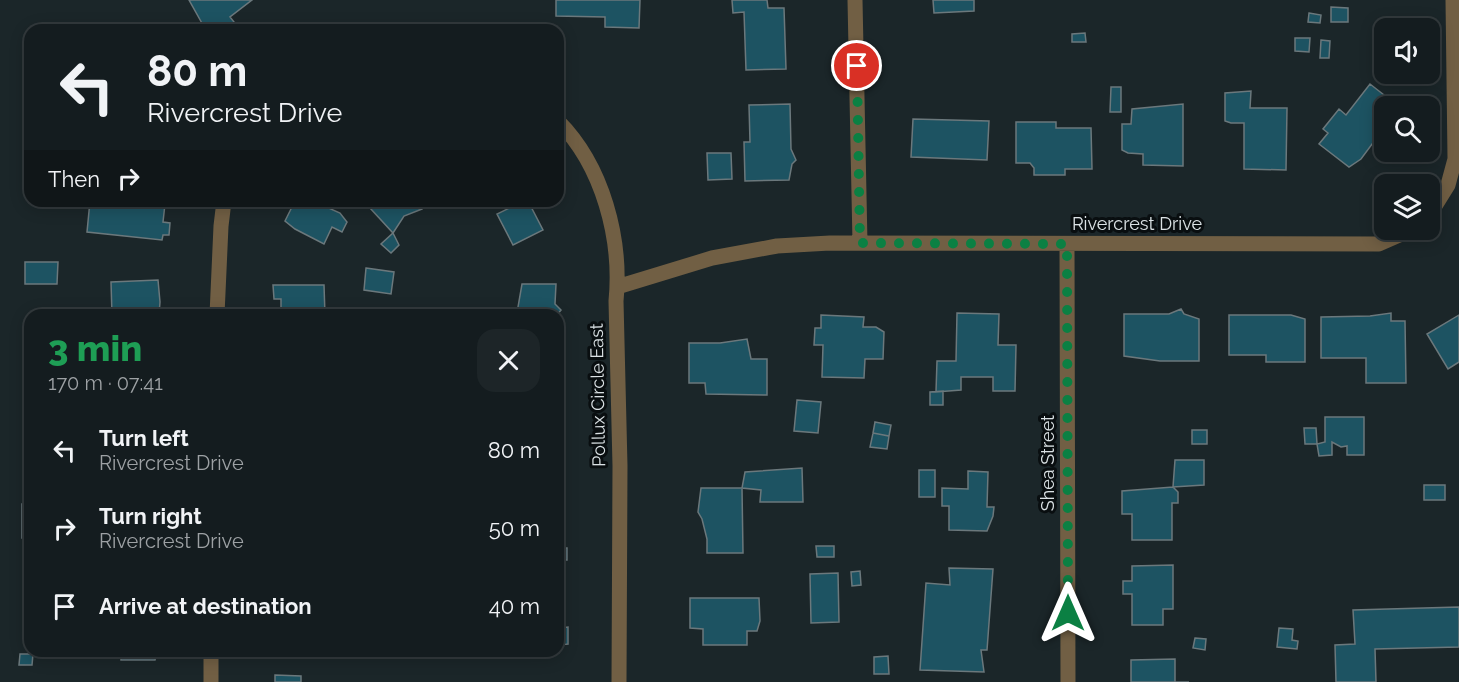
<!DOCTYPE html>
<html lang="en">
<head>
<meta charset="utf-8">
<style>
  body { margin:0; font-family:Raleway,sans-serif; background:#1d2528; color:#f1f3f6; height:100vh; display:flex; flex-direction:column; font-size:22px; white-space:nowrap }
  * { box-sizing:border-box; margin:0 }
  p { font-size:20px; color:#9da1a4 }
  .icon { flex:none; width:33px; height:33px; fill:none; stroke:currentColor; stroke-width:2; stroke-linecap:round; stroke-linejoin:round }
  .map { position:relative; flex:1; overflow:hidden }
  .details { position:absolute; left:24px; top:309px; width:540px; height:348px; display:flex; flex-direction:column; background:#141c1f; border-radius:18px; box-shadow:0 3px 15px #0003,0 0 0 2px #333a3d }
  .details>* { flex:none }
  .top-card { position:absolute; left:24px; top:24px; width:540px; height:183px; border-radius:18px; box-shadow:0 3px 15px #0003,0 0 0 2px #333a3d; background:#141c1f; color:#f1f3f6; overflow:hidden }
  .tools { position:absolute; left:1374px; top:18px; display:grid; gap:12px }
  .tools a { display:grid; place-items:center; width:66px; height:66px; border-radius:12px; background:#141c1f; box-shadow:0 3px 15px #0003,0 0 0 2px #333a3d; font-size:30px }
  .pin { position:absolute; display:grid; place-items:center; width:51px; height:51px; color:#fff; margin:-26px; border:3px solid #fff; border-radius:50%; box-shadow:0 2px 6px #0007 }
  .me { position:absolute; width:66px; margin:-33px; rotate:0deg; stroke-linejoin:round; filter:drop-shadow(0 0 4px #0008) }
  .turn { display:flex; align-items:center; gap:21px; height:126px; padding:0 24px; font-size:27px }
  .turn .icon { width:78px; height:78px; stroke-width:2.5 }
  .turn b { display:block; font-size:42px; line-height:51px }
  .then { display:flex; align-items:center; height:57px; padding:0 24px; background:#0003; gap:12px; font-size:22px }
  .round { display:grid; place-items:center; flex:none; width:63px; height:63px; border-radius:18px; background:#1d2528 }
  .headline { display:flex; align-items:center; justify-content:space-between; height:102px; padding:0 24px }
  h1 { font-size:36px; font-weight:800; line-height:45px; color:#1e9e55 }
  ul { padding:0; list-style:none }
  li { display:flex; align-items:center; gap:18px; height:78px; padding:0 24px }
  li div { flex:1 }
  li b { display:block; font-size:22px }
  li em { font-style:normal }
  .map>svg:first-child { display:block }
  .building { fill:#1d5362; stroke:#6b787c; stroke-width:1.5 }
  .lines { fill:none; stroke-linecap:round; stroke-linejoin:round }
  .minor { stroke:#715f44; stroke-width:15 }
  .route { stroke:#0b8043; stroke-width:10; stroke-dasharray:0 18 }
  .labels { text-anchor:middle; stroke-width:6; stroke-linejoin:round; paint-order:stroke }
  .street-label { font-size:18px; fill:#dbe2e5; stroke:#090e10 }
</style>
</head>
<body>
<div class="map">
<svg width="1459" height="682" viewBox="0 0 1459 682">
  <rect width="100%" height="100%" fill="#1b2629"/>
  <!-- building -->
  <path class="building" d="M 189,0 L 252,0 L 230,17 L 238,27 L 234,30 L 210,30 L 203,25 Z
    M 556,0 L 640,0 L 639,28 L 605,27 L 605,17 L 556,16 Z
    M 732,0 L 767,0 L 768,8 L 784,8 L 786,69 L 746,70 L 744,12 L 733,13 Z
    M 933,0 L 974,0 L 974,11 L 934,13 Z
    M 1331,7 L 1348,8 L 1348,22 L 1331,22 Z
    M 1309,13 L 1321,15 L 1320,23 L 1308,22 Z
    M 1085,33 L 1086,42 L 1072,42 L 1072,34 Z
    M 1295,38 L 1310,38 L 1309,52 L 1295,51 Z
    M 1321,40 L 1330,41 L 1329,58 L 1320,58 Z
    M 1370,84 L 1398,106 L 1384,106 L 1384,128 L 1361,159 L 1349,167 L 1319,144 L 1328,133 L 1323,129 L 1339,109 L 1346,115 Z
    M 1111,87 L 1121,87 L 1121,112 L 1110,112 Z
    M 1251,91 L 1250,108 L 1287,108 L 1286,170 L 1244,169 L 1244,123 L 1231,123 L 1225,121 L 1225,93 Z
    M 790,104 L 791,149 L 796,160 L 792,164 L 789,180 L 745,181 L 744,142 L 750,142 L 749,105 Z
    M 1183,104 L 1183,166 L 1143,165 L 1143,154 L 1128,153 L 1122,150 L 1122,124 L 1131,124 L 1132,109 Z
    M 913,119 L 989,121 L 987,160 L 911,157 Z
    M 1016,122 L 1056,122 L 1056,128 L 1091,128 L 1092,169 L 1065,169 L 1065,175 L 1034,175 L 1034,168 L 1030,163 L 1016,163 Z
    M 707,153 L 731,153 L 732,179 L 708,180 Z
    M 90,201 L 138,201 L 165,204 L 163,222 L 170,223 L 169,235 L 163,235 L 162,240 L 87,232 Z
    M 295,201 L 313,201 L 340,213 L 347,222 L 342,232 L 332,227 L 324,244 L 295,229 L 285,221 Z
    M 378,201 L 419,201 L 422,209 L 404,216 L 393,233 L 370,208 Z
    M 524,201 L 528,201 L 543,230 L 513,245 L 497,214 Z
    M 393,233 L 399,245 L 391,253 L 381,244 Z
    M 25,262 L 58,262 L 57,284 L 25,284 Z
    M 366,268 L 394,272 L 391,294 L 364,290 Z
    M 158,280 L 160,302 L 159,315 L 112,315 L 111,282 Z
    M 522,284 L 556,284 L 555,304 L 561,310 L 557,315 L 522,315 L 522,312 L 518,307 Z
    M 273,285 L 324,285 L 325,315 L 281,315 L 281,299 L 274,299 Z
    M 1181,309 L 1184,314 L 1199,319 L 1199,361 L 1160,361 L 1124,356 L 1124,314 L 1169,314 Z
    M 957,313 L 999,314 L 998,345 L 1016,345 L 1015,391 L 993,391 L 993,377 L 961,377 L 961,390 L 936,392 L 937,361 L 956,361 Z
    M 1391,313 L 1391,321 L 1405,321 L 1406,383 L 1366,383 L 1366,358 L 1321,358 L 1321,317 L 1370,316 Z
    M 821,315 L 864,317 L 863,327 L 876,327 L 884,332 L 883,359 L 865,359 L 864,378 L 822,377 L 823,345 L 814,345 L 815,328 L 821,328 Z
    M 1229,315 L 1291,315 L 1305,319 L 1305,362 L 1266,362 L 1266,355 L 1229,355 Z
    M 1459,315 L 1459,362 L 1448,369 L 1427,334 Z
    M 747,339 L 751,359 L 767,359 L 767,395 L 706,394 L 705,383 L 689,383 L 689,343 L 720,343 Z
    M 943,391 L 943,405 L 930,405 L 930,392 Z
    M 797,400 L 821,402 L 818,433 L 794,431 Z
    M 1325,417 L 1364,417 L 1364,455 L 1347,455 L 1347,446 L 1341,447 L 1332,442 L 1332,455 L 1319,456 L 1317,444 L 1325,442 Z
    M 875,422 L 891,425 L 889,436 L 873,433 Z
    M 1304,428 L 1316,428 L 1317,444 L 1305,444 Z
    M 1192,430 L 1207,430 L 1207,444 L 1192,444 Z
    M 873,433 L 889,436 L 887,449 L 870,447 Z
    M 1175,460 L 1204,460 L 1204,485 L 1173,487 Z
    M 802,468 L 803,502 L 760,502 L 761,490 L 742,488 L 745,472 Z
    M 919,470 L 935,470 L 935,497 L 919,497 Z
    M 968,471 L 988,472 L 987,507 L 994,507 L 993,516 L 987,531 L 949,530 L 949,506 L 942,506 L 942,488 L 968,489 Z
    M 1424,485 L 1445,485 L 1445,500 L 1424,500 Z
    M 1173,487 L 1178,492 L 1178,503 L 1172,503 L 1172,540 L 1132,540 L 1132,514 L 1122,514 L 1122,491 Z
    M 701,488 L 742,488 L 743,553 L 707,553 L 707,539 L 702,519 L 698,512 Z
    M 22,504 L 30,504 L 30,538 L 22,538 Z
    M 558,530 L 559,548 L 567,548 L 567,560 L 559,560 L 559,575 L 558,575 Z
    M 816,546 L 834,546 L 834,557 L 817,557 Z
    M 1173,565 L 1173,609 L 1163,609 L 1163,625 L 1132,625 L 1132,594 L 1123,594 L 1123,581 L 1132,581 L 1132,566 Z
    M 949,568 L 993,569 L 987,650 L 981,650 L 984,672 L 920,670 L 926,583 L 950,585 Z
    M 860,571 L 861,585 L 852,586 L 851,572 Z
    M 838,573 L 839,622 L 811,623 L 810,574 Z
    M 690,598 L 759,598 L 760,621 L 757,631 L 747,631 L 747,645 L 703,645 L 703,629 L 690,628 Z
    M 1459,607 L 1459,647 L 1375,649 L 1376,682 L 1336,682 L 1335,645 L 1355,644 L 1353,610 Z
    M 558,611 L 561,611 L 560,628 L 568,627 L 568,644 L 558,645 Z
    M 1279,628 L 1293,629 L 1292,640 L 1298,641 L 1297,649 L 1277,647 Z
    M 1195,638 L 1206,639 L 1205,650 L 1193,648 Z
    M 121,651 L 157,651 L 155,660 L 121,660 Z
    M 20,654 L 33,654 L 32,665 L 19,665 Z
    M 888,656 L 889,674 L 874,674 L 874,657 Z
    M 1175,659 L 1175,682 L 1189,682 L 1131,682 L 1131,660 Z
    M 275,675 L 301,676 L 301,682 L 275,682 Z"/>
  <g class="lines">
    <!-- minor -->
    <path class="minor" d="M 855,0 L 860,243
      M 558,121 C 603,166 622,239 616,301 L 620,466 L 619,682
      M 1430,214 L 1448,185 L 1455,159 L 1453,0
      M 1067,244 L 1068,682
      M 617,287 L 712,258 L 777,246 L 830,243 L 1379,244 L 1411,230
      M 217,315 L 221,226 L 224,201
      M 211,682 L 211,651"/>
  </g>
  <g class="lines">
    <!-- route -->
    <path class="route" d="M 857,66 L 860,243 L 1067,244 L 1068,613"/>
  </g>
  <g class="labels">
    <!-- street labels -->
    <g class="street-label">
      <text x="1137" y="230">Rivercrest Drive</text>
      <text transform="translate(598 395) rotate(-91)" y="6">Pollux Circle East</text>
      <text transform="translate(1048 463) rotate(-90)" y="6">Shea Street</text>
    </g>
  </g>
</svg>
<div class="tools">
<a><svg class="icon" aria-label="sound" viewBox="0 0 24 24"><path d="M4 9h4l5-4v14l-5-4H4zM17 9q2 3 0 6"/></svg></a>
<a><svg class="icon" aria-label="search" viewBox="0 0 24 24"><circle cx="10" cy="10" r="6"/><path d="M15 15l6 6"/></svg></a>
<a><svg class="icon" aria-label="layers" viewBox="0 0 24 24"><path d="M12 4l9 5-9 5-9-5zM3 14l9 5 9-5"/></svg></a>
</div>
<div class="pin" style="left:857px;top:66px;background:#d93025"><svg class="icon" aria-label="arrive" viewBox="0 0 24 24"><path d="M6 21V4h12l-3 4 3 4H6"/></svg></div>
<svg class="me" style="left:1068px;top:613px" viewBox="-20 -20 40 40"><path d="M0-17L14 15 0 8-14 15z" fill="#0b8043" stroke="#fff" stroke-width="4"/></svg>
<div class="top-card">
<div class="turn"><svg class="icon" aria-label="left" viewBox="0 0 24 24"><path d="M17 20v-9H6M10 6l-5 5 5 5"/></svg><div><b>80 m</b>Rivercrest Drive</div></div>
<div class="then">Then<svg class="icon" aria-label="right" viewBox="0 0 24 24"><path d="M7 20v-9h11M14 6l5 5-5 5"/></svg></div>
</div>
<section class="details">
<div class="headline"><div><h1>3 min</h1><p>170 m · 07:41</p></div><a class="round"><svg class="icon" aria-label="close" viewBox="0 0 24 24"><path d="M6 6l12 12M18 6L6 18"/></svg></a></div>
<ul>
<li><svg class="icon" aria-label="left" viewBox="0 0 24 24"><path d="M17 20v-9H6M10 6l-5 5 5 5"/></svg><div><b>Turn left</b><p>Rivercrest Drive</p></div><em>80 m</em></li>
<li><svg class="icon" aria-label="right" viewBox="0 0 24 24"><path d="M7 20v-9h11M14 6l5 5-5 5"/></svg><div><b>Turn right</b><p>Rivercrest Drive</p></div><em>50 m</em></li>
<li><svg class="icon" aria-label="arrive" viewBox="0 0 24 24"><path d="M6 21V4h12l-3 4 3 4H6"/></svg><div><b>Arrive at destination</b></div><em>40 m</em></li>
</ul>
</section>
</div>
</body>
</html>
